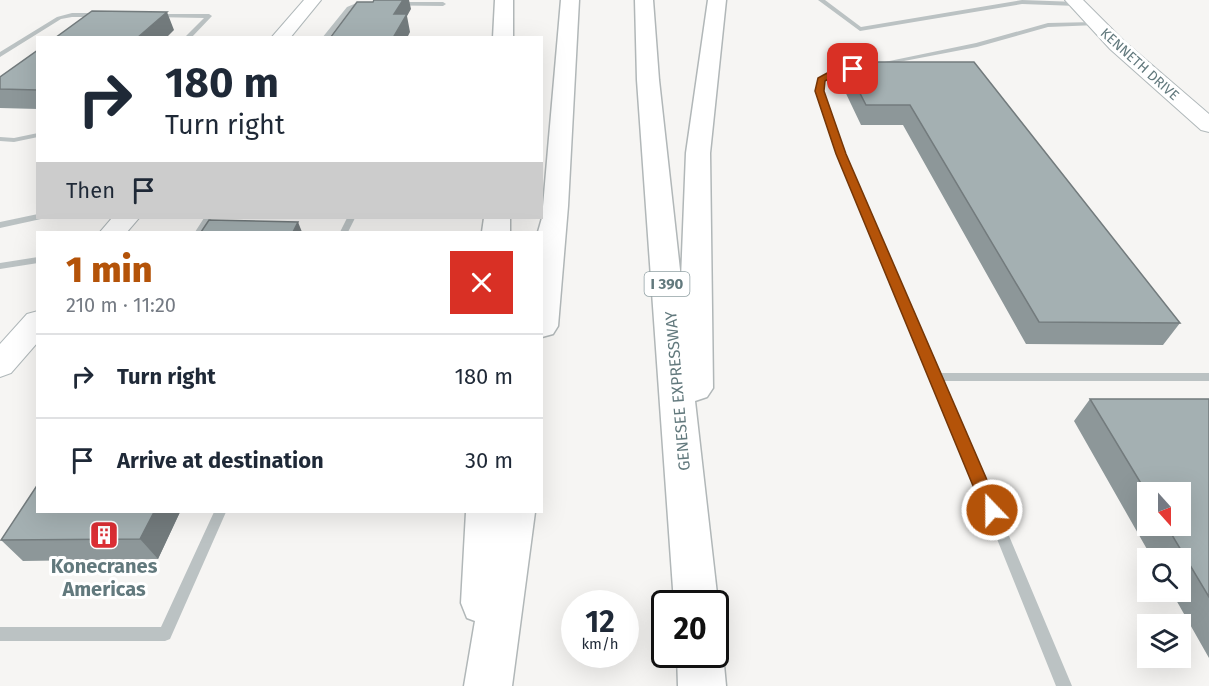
<!DOCTYPE html>
<html lang="en">
<head>
<meta charset="utf-8">
<style>
  body { margin:0; font-family:"Fira Sans",sans-serif; background:#f6f6f7; color:#1f2937; height:100vh; display:flex; flex-direction:column; font-size:22px; white-space:nowrap }
  * { box-sizing:border-box; margin:0 }
  p { font-size:20px; color:#747a83 }
  .icon { flex:none; width:33px; height:33px; fill:none; stroke:currentColor; stroke-width:2; stroke-linecap:round; stroke-linejoin:round }
  .map { position:relative; flex:1; overflow:hidden }
  .panel { position:absolute; left:36px; top:231px; width:507px; height:282px; display:flex; flex-direction:column; background:#fff; border-radius:0px; box-shadow:0 6px 24px #0002 }
  .panel>* { flex:none }
  .hud { position:absolute; left:36px; top:36px; width:507px; height:183px; border-radius:0px; box-shadow:0 6px 24px #0002; background:#fff; color:#1f2937; overflow:hidden }
  .needle { width:39px; rotate:159deg }
  .tools { position:absolute; left:1137px; top:482px; display:grid; gap:12px }
  .tools a { display:grid; place-items:center; width:54px; height:54px; border-radius:0px; background:#fff; box-shadow:0 6px 24px #0002; font-size:30px }
  .speed { position:absolute; left:561px; top:590px; display:flex; gap:12px; font-size:30px; font-weight:700; text-align:center }
  .speed>* { display:grid; place-content:center; width:78px; height:78px; border-radius:50%; background:#fff; box-shadow:0 6px 24px #0002; line-height:1 }
  .speed small { font-size:15px; font-weight:400 }
  .speed .limit { border:3px solid #111; border-radius:9px; background:#fff; color:#111 }
  .pin { position:absolute; display:grid; place-items:center; width:51px; height:51px; color:#fff; margin:-26px; border-radius:12px; box-shadow:0 3px 9px #0006 }
  .me { position:absolute; width:66px; margin:-33px; rotate:338deg; stroke-linejoin:round; filter:drop-shadow(0 0 4px #0008) }
  .turn { display:flex; align-items:center; gap:21px; height:126px; padding:0 30px; font-size:27px }
  .turn .icon { width:78px; height:78px; stroke-width:2.5 }
  .turn b { display:block; font-size:42px; line-height:51px }
  .then { display:flex; align-items:center; height:57px; padding:0 30px; background:#0003; gap:12px; font-size:22px }
  .round { display:grid; place-items:center; flex:none; width:63px; height:63px; border-radius:0px; background:#f6f6f7 }
  .headline { display:flex; align-items:center; justify-content:space-between; height:102px; padding:0 30px }
  h1 { font-size:36px; font-weight:800; line-height:45px; color:#b45309 }
  ul { padding:0; list-style:none }
  li { display:flex; align-items:center; gap:18px; height:84px; padding:0 30px; border-top:2px solid #e0e1e3 }
  li div { flex:1 }
  li b { display:block; font-size:22px }
  li em { font-style:normal }
  .map>svg:first-child { display:block }
  .lines { fill:none; stroke-linecap:round; stroke-linejoin:round }
  .secondary-casing { stroke:#b0b8ba; stroke-width:2 }
  .highway-casing { stroke:#b1b7b8; stroke-width:3 }
  .lane { fill:#bbc2c3; fill-rule:evenodd }
  .secondary { fill:#fff; fill-rule:evenodd }
  .highway { fill:#fff; fill-rule:evenodd }
  .wall { fill:#8d9799; fill-rule:evenodd }
  .shaded-wall { fill:#737b7d }
  .building { fill:#a4b0b2; stroke:#737b7d; stroke-width:1.5 }
  .route { fill:#b45309; stroke:#753606; stroke-width:1.5 }
  .labels { text-anchor:middle; stroke-width:6; stroke-linejoin:round; paint-order:stroke }
  .far-street-label { font-size:14px; fill:#62797d; stroke:#fff }
  .shield { fill:#fff; stroke:#91a1a4; stroke-width:1.5 }
  .shield-label { font-size:15px; font-weight:bold; fill:#62797d }
  .street-label { font-size:16px; fill:#62797d; stroke:#fff }
  .near-poi-label { font-size:20px; font-weight:bold; fill:#62797d; stroke:#fff }
</style>
</head>
<body>
<div class="map">
<svg width="1209" height="686" viewBox="0 0 1209 686">
  <rect width="100%" height="100%" fill="#f6f5f3"/>
  <g class="lines">
    <!-- secondary casing -->
    <g class="secondary-casing">
      <path id="secondary" d="M 304,0 L 321,0 L 290,38 L 271,38 Z
        M 1065,0 L 1083,0 L 1124,41 L 1209,114 L 1209,132 L 1201,130 L 1110,49 Z
        M 112,218 L 139,218 L 127,232 L 100,232 Z
        M 38,311 L 38,342 L 11,373 L 0,377 L 0,344 L 27,314 Z"/>
    </g>
    <!-- highway casing -->
    <g class="highway-casing">
      <path id="highway" d="M 495,0 L 513,0 L 513,38 L 493,38 Z
        M 561,0 L 579,0 L 568,206 L 558,326 L 553,334 L 542,337 L 542,232 L 538,232 L 542,218 Z
        M 635,0 L 653,0 L 659,80 L 681,279 L 686,153 L 708,0 L 726,0 L 710,153 L 713,388 L 707,397 L 695,401 L 718,603 L 716,609 L 716,603 L 674,603 L 637,80 Z
        M 484,218 L 510,218 L 510,232 L 482,232 Z
        M 466,512 L 535,512 L 512,686 L 464,686 L 475,621 L 467,618 L 461,603 Z
        M 716,637 L 723,654 L 726,686 L 678,686 L 677,654 L 716,654 Z"/>
    </g>
    <!-- lane -->
    <path class="lane" d="M 818,0 L 825,0 L 861,27 L 1022,0 L 1077,2 L 1080,4 L 1077,6 L 1022,4 L 860,31 Z
      M 359,2 L 443,2 L 446,4 L 443,6 L 362,5 L 351,9 L 329,38 L 322,38 L 347,7 Z
      M 72,13 L 100,13 L 103,15 L 100,17 L 72,17 L 61,19 L 0,57 L 0,52 L 57,17 Z
      M 154,14 L 209,14 L 212,16 L 191,38 L 184,38 L 204,18 L 152,17 L 152,15 Z
      M 1095,22 L 1098,24 L 1097,25 L 1048,27 L 977,47 L 878,66 L 875,64 L 976,43 L 1048,23 Z
      M 854,67 L 856,68 L 856,70 L 834,75 L 824,81 L 823,91 L 845,154 L 941,373 L 1209,373 L 1209,381 L 944,381 L 1072,686 L 1056,686 L 932,377 L 837,154 L 817,91 L 818,80 L 830,72 Z
      M 38,133 L 38,137 L 14,142 L 0,141 L 0,137 L 14,138 Z
      M 38,214 L 38,218 L 42,218 L 41,219 L 0,228 L 0,222 Z
      M 204,218 L 212,218 L 203,232 L 195,232 Z
      M 347,218 L 355,218 L 348,232 L 340,232 Z
      M 38,257 L 38,263 L 0,269 L 0,263 Z
      M 214,512 L 226,512 L 170,639 L 165,641 L 0,641 L 0,627 L 161,627 Z"/>
    <!-- secondary -->
    <use href="#secondary" class="secondary"/>
    <!-- highway -->
    <use href="#highway" class="highway"/>
  </g>
  <!-- wall -->
  <path class="wall" d="M 38,50 L 38,109 L 0,108 L 0,77 Z
    M 844,62 L 974,62 L 1180,323 L 1163,345 L 1026,344 L 903,125 L 861,125 L 840,81 Z
    M 1090,399 L 1209,399 L 1209,658 L 1171,591 L 1180,591 L 1180,558 L 1152,558 L 1074,421 ZM 1148,492 L 1180,525 L 1148,525 Z
    M 180,512 L 158,559 L 23,561 L 1,540 Z"/>
  <!-- shaded-wall -->
  <path class="shaded-wall" d="M 403,0 L 409,0 L 411,9 L 407,16 L 410,32 L 407,38 L 393,38 L 394,14 Z
    M 167,12 L 174,30 L 166,38 L 137,38 Z
    M 298,222 L 302,232 L 293,232 Z
    M 154,512 L 180,512 L 158,559 L 140,539 Z"/>
  <!-- building -->
  <path class="building" d="M 374,0 L 403,0 L 394,14 L 407,14 L 393,38 L 330,38 L 357,2 L 373,2 Z
    M 92,11 L 167,12 L 137,38 L 55,38 Z
    M 38,50 L 38,90 L 0,89 L 0,77 Z
    M 844,62 L 974,62 L 1180,323 L 1039,322 L 910,105 L 866,105 Z
    M 209,220 L 298,222 L 293,232 L 201,232 Z
    M 1090,399 L 1209,399 L 1209,597 L 1166,525 L 1180,525 L 1180,492 L 1148,492 L 1148,495 Z
    M 38,484 L 38,512 L 154,512 L 140,539 L 1,540 Z"/>
  <!-- route -->
  <path class="route" d="M 853,67 L 856,67 L 856,71 L 835,75 L 825,81 L 824,91 L 846,154 L 1000,510 L 997,515 L 992,517 L 986,515 L 983,510 L 836,154 L 815,91 L 818,78 L 829,72 Z"/>
  <!-- icons -->
  <defs>
    <g id="building-square" transform="scale(1.5)"><rect x="-9" y="-9" width="18" height="18" rx="4" fill="#db2e34" stroke="#fff"/><path d="M-4-6H4V6H1V3H-1V6H-4ZM-2.5-4.3h1.7v1.8h-1.7ZM.8-4.3h1.7v1.8H.8ZM-2.5-1h1.7V.8h-1.7ZM.8-1h1.7V.8H.8Z" fill="#fff"/></g>
  </defs>
  <g fill-rule="evenodd">
    <use href="#building-square" x="104" y="535"/>
  </g>
  <g class="labels">
    <!-- far-street labels -->
    <g class="far-street-label">
      <text transform="translate(1140 64) rotate(42)" y="5">KENNETH DRIVE</text>
    </g>
    <!-- shield labels -->
    <rect class="shield" x="644.5" y="272" width="45" height="24" rx="4.5"/>
    <g class="shield-label">
      <text x="667" y="289">I 390</text>
    </g>
    <!-- street labels -->
    <g class="street-label">
      <text transform="translate(677 391) rotate(-95)" y="6">GENESEE EXPRESSWAY</text>
    </g>
    <!-- near-poi labels -->
    <g class="near-poi-label">
      <text x="104" y="573">Konecranes<tspan x="104" dy="23">Americas</tspan></text>
    </g>
  </g>
</svg>
<div class="tools">
<a><svg class="needle" viewBox="-14 -14 28 28"><path d="M0-13l5 13h-10z" fill="#e53935"/><path d="M0 13l5-13h-10z" fill="#747a83"/></svg></a>
<a><svg class="icon" aria-label="search" viewBox="0 0 24 24"><circle cx="10" cy="10" r="6"/><path d="M15 15l6 6"/></svg></a>
<a><svg class="icon" aria-label="layers" viewBox="0 0 24 24"><path d="M12 4l9 5-9 5-9-5zM3 14l9 5 9-5"/></svg></a>
</div>
<div class="speed"><div>12<small>km/h</small></div><div class="limit">20</div></div>
<div class="pin" style="left:853px;top:69px;background:#d93025"><svg class="icon" aria-label="arrive" viewBox="0 0 24 24"><path d="M6 21V4h12l-3 4 3 4H6"/></svg></div>
<svg class="me" style="left:992px;top:510px" viewBox="-20 -20 40 40"><circle r="17" fill="#b45309" stroke="#fff" stroke-width="3"/><path d="M0-11L8 9 0 5-8 9z" fill="#fff"/></svg>
<div class="hud">
<div class="turn"><svg class="icon" aria-label="right" viewBox="0 0 24 24"><path d="M7 20v-9h11M14 6l5 5-5 5"/></svg><div><b>180 m</b>Turn right</div></div>
<div class="then">Then<svg class="icon" aria-label="arrive" viewBox="0 0 24 24"><path d="M6 21V4h12l-3 4 3 4H6"/></svg></div>
</div>
<section class="panel">
<div class="headline"><div><h1>1 min</h1><p>210 m · 11:20</p></div><a class="round" style="background:#d93025;color:#fff"><svg class="icon" aria-label="close" viewBox="0 0 24 24"><path d="M6 6l12 12M18 6L6 18"/></svg></a></div>
<ul>
<li><svg class="icon" aria-label="right" viewBox="0 0 24 24"><path d="M7 20v-9h11M14 6l5 5-5 5"/></svg><div><b>Turn right</b></div><em>180 m</em></li>
<li><svg class="icon" aria-label="arrive" viewBox="0 0 24 24"><path d="M6 21V4h12l-3 4 3 4H6"/></svg><div><b>Arrive at destination</b></div><em>30 m</em></li>
</ul>
</section>
</div>
</body>
</html>
